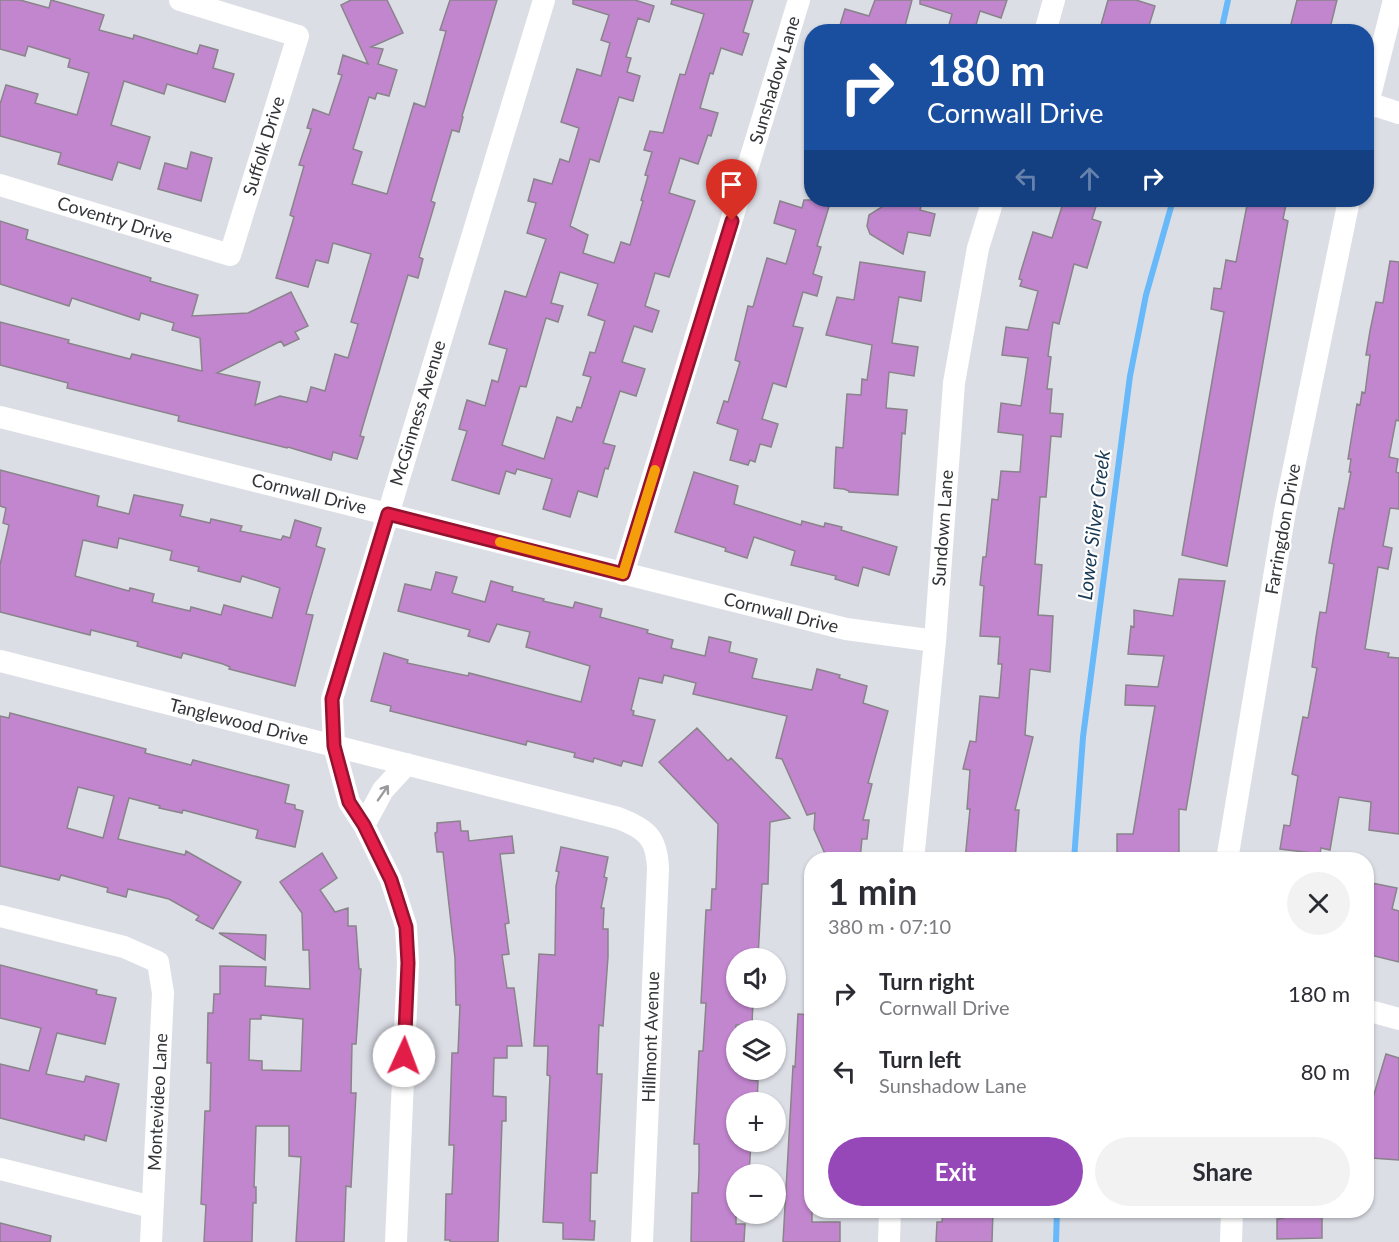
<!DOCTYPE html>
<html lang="en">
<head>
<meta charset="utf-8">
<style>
  body { margin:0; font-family:Lato,sans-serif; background:#f2f2f3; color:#2b2b33; height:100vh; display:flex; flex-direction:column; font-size:22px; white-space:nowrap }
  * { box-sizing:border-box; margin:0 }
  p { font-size:20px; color:#7c7c81 }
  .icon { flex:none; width:33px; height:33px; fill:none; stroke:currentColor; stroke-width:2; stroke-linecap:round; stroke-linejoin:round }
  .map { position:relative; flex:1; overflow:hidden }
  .drawer { position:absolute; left:804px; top:852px; width:570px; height:366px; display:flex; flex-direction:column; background:#fff; border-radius:24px; box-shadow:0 2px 4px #0004 }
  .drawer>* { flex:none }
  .guide { position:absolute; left:804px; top:24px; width:570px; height:183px; border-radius:24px; box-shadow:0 2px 4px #0004; background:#1a4fa0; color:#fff; overflow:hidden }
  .tools { position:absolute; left:726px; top:948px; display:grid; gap:12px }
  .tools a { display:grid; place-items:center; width:60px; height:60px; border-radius:50%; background:#fff; box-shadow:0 2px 4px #0004; font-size:30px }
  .pin { position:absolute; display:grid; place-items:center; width:51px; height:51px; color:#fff; margin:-62px -26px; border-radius:50% 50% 50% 0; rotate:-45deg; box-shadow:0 0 6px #0007 }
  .pin .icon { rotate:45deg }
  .me { position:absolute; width:66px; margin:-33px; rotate:2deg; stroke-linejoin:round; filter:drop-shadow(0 0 4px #0008) }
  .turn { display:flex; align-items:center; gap:21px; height:126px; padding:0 24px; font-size:27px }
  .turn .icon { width:78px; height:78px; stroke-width:2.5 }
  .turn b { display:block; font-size:42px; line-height:51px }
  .lanes { display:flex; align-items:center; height:57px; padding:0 24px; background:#0003; justify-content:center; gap:30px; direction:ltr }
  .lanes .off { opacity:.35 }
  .round { display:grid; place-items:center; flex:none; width:63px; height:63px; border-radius:32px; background:#f2f2f3 }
  .overview { display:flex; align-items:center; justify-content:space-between; height:102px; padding:0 24px }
  h1 { font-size:36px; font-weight:700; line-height:45px }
  .button { display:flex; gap:12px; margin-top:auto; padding:12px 24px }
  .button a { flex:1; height:69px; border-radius:36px; background:#9648b9; color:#fff; font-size:24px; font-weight:700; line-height:69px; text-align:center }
  .button a+a { background:#f2f2f3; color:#2b2b33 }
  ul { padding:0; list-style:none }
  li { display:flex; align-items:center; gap:18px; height:78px; padding:0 24px }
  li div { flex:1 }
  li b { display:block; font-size:22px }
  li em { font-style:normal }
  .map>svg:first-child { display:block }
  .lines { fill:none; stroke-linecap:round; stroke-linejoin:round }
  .stream { stroke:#68b9fa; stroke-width:6 }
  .building { fill:#c286cf; stroke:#89848a; stroke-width:1.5; fill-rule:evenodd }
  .minor { stroke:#fff; stroke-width:22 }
  .oneway { stroke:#9a9a9c }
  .route-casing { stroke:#92132f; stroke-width:15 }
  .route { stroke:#e11d48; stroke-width:10 }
  .slow { stroke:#f59e0b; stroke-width:10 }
  .labels { text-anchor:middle; stroke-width:4.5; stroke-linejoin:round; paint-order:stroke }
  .street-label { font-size:18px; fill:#343538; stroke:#fff }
  .water-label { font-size:20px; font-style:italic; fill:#183954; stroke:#fff }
</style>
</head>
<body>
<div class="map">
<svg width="1399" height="1242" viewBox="0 0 1399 1242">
  <rect width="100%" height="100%" fill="#dcdee6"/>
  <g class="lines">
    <!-- stream -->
    <path class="stream" d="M 1221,32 L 1228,0
      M 1074,860 L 1083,737 L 1130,376 L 1146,295 L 1173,200
      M 1056,1242 L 1057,1210"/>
  </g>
  <!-- building -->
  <path class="building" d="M 0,0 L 20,0 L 49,8 L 51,0 L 104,15 L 99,30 L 133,39 L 134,35 L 197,54 L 200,45 L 218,50 L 213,68 L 234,74 L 225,102 L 167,84 L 164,94 L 124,81 L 111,125 L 150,137 L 140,169 L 118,162 L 112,180 L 58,164 L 61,153 L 0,136 L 0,104 L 6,85 L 38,94 L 35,103 L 77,115 L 89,73 L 68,67 L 70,59 L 28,46 L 25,56 L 0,49 Z
    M 351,0 L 387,0 L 403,33 L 371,47 L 383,49 L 378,64 L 397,70 L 389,96 L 377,93 L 375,99 L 369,97 L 353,149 L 362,152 L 352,184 L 387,194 L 414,103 L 425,107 L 446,31 L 440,30 L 450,0 L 497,0 L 462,116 L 463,117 L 459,132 L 452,130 L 431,201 L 435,203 L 419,257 L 423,259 L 418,278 L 408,275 L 364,422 L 360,436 L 364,437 L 357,459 L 333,452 L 331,460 L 288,447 L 287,448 L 178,421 L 179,416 L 67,388 L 68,383 L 0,365 L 0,322 L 69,340 L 68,343 L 130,359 L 132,354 L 202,371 L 200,338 L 172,330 L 174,323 L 141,313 L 139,320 L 72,298 L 69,306 L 0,284 L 0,221 L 28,230 L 26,239 L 151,278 L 150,281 L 198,295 L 192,316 L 248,313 L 291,292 L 308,326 L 295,332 L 299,339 L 284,346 L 281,341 L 217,373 L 260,382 L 255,405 L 280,396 L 307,402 L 311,387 L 325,391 L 335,354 L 348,358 L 358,324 L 351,322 L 371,254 L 333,243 L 328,263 L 316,260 L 308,287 L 276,278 L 294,217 L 290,215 L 304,166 L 299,165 L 311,129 L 307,128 L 313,109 L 329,115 L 342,75 L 338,74 L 343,55 L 368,64 L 341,5 Z
    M 573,0 L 635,0 L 654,6 L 649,22 L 638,18 L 626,57 L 631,58 L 627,72 L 640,76 L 633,101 L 619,97 L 599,162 L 590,159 L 570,226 L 588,235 L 583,253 L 614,263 L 621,242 L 630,245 L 643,201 L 641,200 L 648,176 L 645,175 L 652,152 L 644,150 L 650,131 L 663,133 L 680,74 L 685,75 L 704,14 L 671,4 L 672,0 L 753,0 L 743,32 L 749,34 L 742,55 L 721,48 L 713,74 L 710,73 L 700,108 L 718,113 L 711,136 L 708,135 L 698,164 L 680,158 L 669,193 L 695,201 L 669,277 L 655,273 L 645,306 L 659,311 L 652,332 L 634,326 L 622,362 L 645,369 L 636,396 L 620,391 L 603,443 L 615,446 L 608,469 L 605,468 L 597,497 L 578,491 L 570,517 L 543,509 L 552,479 L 517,469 L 515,474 L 506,471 L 499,494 L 452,480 L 467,431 L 459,429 L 467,400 L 485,406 L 492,380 L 498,382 L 507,349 L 489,344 L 505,291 L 526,297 L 546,239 L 527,233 L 536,203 L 528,201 L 534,179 L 552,184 L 560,159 L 569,162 L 579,128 L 561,122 L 577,69 L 601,76 L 610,43 L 601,40 L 609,15 L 573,4 ZM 560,272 L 598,284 L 588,315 L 605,321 L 595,353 L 590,352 L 583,375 L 591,377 L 581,408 L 577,407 L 572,422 L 557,417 L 544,459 L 502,445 L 520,386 L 526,387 L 546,318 L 558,322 L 563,306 L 551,303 Z
    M 875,0 L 912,0 L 905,26 L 907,27 L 906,32 L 838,32 L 845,9 L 869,16 Z
    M 920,0 L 1007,0 L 1001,18 L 980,11 L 974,32 L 947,32 L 952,14 L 920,4 Z
    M 1108,0 L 1136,0 L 1155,6 L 1147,32 L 1099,32 Z
    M 1297,0 L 1337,0 L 1329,32 L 1289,32 Z
    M 191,152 L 212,158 L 201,201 L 158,189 L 165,163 L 187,169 Z
    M 804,200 L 831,200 L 817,246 L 821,247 L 813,274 L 822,277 L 817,296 L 803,292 L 793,326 L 803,328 L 786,387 L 773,383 L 762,419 L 778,424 L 771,447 L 760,444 L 755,462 L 750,460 L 748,465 L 730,460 L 738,430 L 717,423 L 724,401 L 728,402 L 740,362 L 735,360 L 748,306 L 753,307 L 767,258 L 786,264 L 796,230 L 774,223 L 780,201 L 802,208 Z
    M 893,200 L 923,200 L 920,210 L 935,214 L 930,236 L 908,232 L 903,254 L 870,234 L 867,226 L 869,215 Z
    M 1064,200 L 1098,200 L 1092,219 L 1101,222 L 1087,268 L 1074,264 L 1059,324 L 1053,322 L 1048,356 L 1051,357 L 1047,389 L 1052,389 L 1050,413 L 1063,414 L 1061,437 L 1051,436 L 1046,497 L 1040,497 L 1035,564 L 1042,565 L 1038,615 L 1053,616 L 1050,672 L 1030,669 L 1025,735 L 1033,737 L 1015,810 L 1019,810 L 1015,860 L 965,860 L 970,809 L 967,809 L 970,770 L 963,769 L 970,741 L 976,742 L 980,696 L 999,698 L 1002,664 L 998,664 L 1000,637 L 980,636 L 984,586 L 980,585 L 983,557 L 986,557 L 992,499 L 998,500 L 1001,471 L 1020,472 L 1023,435 L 998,432 L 1001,403 L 1021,406 L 1028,358 L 1002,355 L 1006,327 L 1028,330 L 1038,291 L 1020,286 L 1022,280 L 1019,279 L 1021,271 L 1033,232 L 1052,238 Z
    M 1248,200 L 1287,200 L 1283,219 L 1288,221 L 1227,566 L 1182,555 L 1224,312 L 1211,309 L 1214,288 L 1221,289 L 1226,260 L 1236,262 Z
    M 1390,261 L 1399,262 L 1399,421 L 1396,420 L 1389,457 L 1398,459 L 1396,472 L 1399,473 L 1399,509 L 1390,508 L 1383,546 L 1392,548 L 1388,569 L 1378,567 L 1365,649 L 1389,653 L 1388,657 L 1399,658 L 1399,834 L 1369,830 L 1371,802 L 1339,797 L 1330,850 L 1321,848 L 1320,854 L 1280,849 L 1284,825 L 1290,826 L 1298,776 L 1292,774 L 1303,717 L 1308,718 L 1317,668 L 1312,667 L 1316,637 L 1320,612 L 1326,613 L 1334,564 L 1329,563 L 1333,540 L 1339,508 L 1344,509 L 1351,472 L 1349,472 L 1351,459 L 1348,459 L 1357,404 L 1360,405 L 1362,392 L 1365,393 L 1370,355 L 1366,355 L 1370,331 L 1376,302 L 1383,303 Z
    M 860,262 L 925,272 L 921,301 L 899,297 L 892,343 L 918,347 L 914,376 L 889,372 L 886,408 L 907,410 L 905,434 L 902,433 L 898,495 L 849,492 L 849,491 L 844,489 L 834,488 L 836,447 L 843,448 L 847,394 L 861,395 L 862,379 L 867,380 L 872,345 L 826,335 L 837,297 L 854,300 Z
    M 0,470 L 99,496 L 97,506 L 129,514 L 134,495 L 183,505 L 180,516 L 210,523 L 211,519 L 242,526 L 240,531 L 281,540 L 283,536 L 290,538 L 295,520 L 321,528 L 316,546 L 325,549 L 306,614 L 313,615 L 295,686 L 229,669 L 230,667 L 223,664 L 183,653 L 181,658 L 137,646 L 138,642 L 91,630 L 90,635 L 0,612 L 0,565 L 9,525 L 3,523 L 6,508 L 0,506 ZM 119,538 L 172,551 L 170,560 L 199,567 L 198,571 L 240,582 L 242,576 L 280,588 L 272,618 L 224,605 L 221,615 L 191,607 L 190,611 L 152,602 L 154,594 L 130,588 L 129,591 L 75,576 L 83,540 L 117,548 Z
    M 694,472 L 738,486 L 734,504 L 801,525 L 802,521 L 824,527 L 825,523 L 842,527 L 841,530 L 897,547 L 889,575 L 863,567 L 858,586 L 835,579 L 836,576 L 791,565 L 795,551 L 754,537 L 747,558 L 725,551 L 726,548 L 675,532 Z
    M 436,572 L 457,577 L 452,593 L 485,602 L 491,581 L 513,587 L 512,591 L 544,599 L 543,601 L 573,608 L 575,602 L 602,609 L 600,617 L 648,630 L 647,633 L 673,640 L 671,648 L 705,656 L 709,637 L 731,642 L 729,652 L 757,659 L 752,678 L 812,690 L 817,669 L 840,675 L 839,678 L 867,686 L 863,703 L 888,711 L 868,783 L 872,784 L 863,820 L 869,820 L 867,839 L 862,839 L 860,859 L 826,856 L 814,829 L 815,813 L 807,815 L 782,759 L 776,758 L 787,716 L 693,694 L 696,683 L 664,675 L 662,683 L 639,678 L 631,710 L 634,711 L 633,715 L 655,720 L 642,766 L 623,761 L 621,766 L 594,758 L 593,762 L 574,757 L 575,753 L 527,741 L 526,745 L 390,711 L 391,706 L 371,701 L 384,653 L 408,660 L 407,663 L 468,676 L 469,673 L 581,702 L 590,666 L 526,647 L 530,632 L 497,624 L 489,642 L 468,636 L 470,630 L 398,611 L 405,584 L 431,590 Z
    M 1179,579 L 1225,581 L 1186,810 L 1179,809 L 1179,860 L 1117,860 L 1117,834 L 1133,834 L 1155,706 L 1125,705 L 1126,685 L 1158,687 L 1164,656 L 1128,654 L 1131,626 L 1134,627 L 1134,610 L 1173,616 Z
    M 10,713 L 146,749 L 145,753 L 191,765 L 193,760 L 289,785 L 285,803 L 295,805 L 295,809 L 303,811 L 295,847 L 256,838 L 258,830 L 183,810 L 182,813 L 159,808 L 160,806 L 129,798 L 118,839 L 185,855 L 186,851 L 241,882 L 213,929 L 196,920 L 199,916 L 169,899 L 128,889 L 126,897 L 107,892 L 108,888 L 61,875 L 59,880 L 0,866 L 0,716 L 9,718 ZM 78,787 L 114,796 L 103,838 L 67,828 Z
    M 697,728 L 728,761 L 731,758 L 790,818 L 770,822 L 768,884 L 762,884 L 758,958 L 736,958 L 736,998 L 751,998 L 751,1001 L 753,1001 L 752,1025 L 736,1025 L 736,1070 L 755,1070 L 750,1080 L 758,1081 L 757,1102 L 736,1102 L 736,1142 L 751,1143 L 749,1174 L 736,1174 L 736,1224 L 745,1224 L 744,1242 L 691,1242 L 692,1193 L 698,1193 L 699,1171 L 699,1144 L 694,1144 L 699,1051 L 703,1051 L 706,1003 L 701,1003 L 706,910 L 711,910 L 712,889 L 716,889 L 718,824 L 659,762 Z
    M 460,821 L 461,831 L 468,831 L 469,841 L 512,836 L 514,853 L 500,854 L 509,923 L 505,924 L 509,954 L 502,955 L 507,988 L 514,988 L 522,1046 L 507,1046 L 507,1058 L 494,1058 L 493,1096 L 506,1097 L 506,1121 L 502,1121 L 498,1242 L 450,1242 L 450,1240 L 445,1240 L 446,1194 L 452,1194 L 454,1145 L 449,1145 L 452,1053 L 458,1053 L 460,1005 L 456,1005 L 455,958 L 443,852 L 437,852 L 435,833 L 437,832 L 437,823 Z
    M 561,847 L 608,857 L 604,877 L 607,878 L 601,908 L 604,908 L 603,929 L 608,929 L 608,957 L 603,1026 L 599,1025 L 597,1074 L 602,1074 L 597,1173 L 591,1173 L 590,1221 L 595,1221 L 594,1240 L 563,1239 L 563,1223 L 543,1222 L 550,1076 L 547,1075 L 548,1046 L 534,1046 L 539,954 L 555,955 L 556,886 L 559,872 L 556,871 Z
    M 322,853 L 337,878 L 320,890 L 335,912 L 348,908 L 348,926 L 356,926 L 359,969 L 361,969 L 356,1044 L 352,1044 L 351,1093 L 356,1093 L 351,1187 L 346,1186 L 344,1242 L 296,1242 L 301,1157 L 289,1156 L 289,1126 L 256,1126 L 254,1187 L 256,1187 L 256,1203 L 253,1203 L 252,1242 L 204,1242 L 206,1205 L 201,1204 L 205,1111 L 210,1111 L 211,1063 L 207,1063 L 208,1013 L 213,1013 L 214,994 L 220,994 L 220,966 L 266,967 L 265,986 L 310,989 L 309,950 L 303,950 L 302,913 L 280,882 ZM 261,1015 L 303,1019 L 301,1071 L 262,1070 L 262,1061 L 249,1060 L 250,1019 L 261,1019 Z
    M 1372,883 L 1397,888 L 1392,909 L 1399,911 L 1399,962 L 1366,954 L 1366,896 L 1369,897 Z
    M 219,933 L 266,935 L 265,960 Z
    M 0,965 L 97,990 L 96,994 L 116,998 L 105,1044 L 57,1033 L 46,1074 L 84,1082 L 86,1076 L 119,1084 L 106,1141 L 85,1135 L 84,1140 L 0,1118 L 0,1064 L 29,1071 L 41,1028 L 0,1018 Z
    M 798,1014 L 812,1015 L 812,1222 L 840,1222 L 840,1242 L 783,1242 L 793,1066 L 795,1067 Z
    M 1386,1054 L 1399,1058 L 1399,1160 L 1371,1158 L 1372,1136 L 1366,1136 L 1366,1121 Z
    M 943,1210 L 993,1210 L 992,1242 L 936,1242 L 937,1222 L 942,1222 Z
    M 1284,1210 L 1322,1210 L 1322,1238 L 1277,1239 L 1277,1219 L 1284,1218 Z
    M 0,1223 L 51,1236 L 50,1242 L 0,1242 Z"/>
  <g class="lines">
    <!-- minor -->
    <path class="minor" d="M 1045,32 L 1054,0
      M 1368,103 L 1399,113
      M 1366,111 L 1394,0
      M 0,185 L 230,255 L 298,36 L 180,0
      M 0,417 L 846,629 L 935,641
      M 623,574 L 799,0
      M 0,661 L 618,818 C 647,829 657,838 658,869 L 642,1242
      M 364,825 L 383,790 L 407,764
      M 913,860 L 935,641 L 954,383 L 978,248 L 993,200
      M 1227,860 L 1285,511 L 1349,200
      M 0,916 L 124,947 L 158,962 L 163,993 L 151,1242
      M 1366,1010 L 1399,1019
      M 0,1169 L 152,1207
      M 396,1242 L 408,963 L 406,926 L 391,880 L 364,825 L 349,802 L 334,746 L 332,699 L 544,0
      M 889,1242 L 890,1210
      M 1231,1242 L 1232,1210"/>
  </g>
  <!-- one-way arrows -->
  <defs><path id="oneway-shaft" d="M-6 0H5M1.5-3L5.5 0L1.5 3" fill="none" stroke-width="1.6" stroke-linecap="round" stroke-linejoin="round" transform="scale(1.5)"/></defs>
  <use class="oneway" href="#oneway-shaft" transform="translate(383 793) rotate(-55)"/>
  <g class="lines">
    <!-- route casing -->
    <g class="route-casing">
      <path id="route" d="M 404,1056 L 408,963 L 406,927 L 391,880 L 364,825 L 349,802 L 334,746 L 332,699 L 388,514 L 623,574 L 732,221"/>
    </g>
    <!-- route -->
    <use href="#route" class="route"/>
    <!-- slow -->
    <path class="slow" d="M 500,542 L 623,574 L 655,470"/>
  </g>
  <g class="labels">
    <!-- street labels -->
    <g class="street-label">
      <text transform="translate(775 80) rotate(-73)" y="6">Sunshadow Lane</text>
      <text transform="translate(264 146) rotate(-73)" y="6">Suffolk Drive</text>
      <text transform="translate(115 220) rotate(17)" y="6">Coventry Drive</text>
      <text transform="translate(418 413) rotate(-73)" y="6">McGinness Avenue</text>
      <text transform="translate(309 494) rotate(14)" y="6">Cornwall Drive</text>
      <text transform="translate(943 528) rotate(-86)" y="6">Sundown Lane</text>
      <text transform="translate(1283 529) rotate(-80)" y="6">Farringdon Drive</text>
      <text transform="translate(781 613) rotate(14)" y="6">Cornwall Drive</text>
      <text transform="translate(239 722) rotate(14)" y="6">Tanglewood Drive</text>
      <text transform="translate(651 1037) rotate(-88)" y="6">Hillmont Avenue</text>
      <text transform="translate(158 1102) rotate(-87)" y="6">Montevideo Lane</text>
    </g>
    <!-- water labels -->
    <g class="water-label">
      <text transform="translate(1094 525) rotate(-83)" y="7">Lower Silver Creek</text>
    </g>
  </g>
</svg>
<div class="tools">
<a><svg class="icon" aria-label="sound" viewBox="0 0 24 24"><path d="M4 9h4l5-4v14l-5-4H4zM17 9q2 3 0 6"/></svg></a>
<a><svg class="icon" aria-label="layers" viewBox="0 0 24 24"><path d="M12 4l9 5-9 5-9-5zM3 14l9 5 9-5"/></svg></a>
<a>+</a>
<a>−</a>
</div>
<div class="pin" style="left:732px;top:221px;background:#d93025"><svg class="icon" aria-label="arrive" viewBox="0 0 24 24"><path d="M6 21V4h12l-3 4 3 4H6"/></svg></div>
<svg class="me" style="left:404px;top:1056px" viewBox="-20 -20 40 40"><circle r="19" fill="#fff"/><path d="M0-13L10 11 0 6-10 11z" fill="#e11d48"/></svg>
<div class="guide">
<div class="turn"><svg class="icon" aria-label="right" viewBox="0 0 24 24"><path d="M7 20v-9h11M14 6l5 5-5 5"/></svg><div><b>180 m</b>Cornwall Drive</div></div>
<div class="lanes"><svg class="icon off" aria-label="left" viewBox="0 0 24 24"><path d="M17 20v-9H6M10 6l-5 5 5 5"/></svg><svg class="icon off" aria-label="ahead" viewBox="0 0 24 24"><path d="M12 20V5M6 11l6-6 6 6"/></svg><svg class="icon" aria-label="right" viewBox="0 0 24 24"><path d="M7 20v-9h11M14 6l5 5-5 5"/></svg></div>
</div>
<section class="drawer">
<div class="overview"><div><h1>1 min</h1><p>380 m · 07:10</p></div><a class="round"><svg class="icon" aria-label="close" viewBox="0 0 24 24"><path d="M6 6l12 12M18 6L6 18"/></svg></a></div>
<ul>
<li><svg class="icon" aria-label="right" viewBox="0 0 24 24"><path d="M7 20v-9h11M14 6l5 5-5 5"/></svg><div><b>Turn right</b><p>Cornwall Drive</p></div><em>180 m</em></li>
<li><svg class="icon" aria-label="left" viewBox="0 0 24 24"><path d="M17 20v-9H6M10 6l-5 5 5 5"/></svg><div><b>Turn left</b><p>Sunshadow Lane</p></div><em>80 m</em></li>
</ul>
<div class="button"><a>Exit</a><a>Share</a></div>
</section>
</div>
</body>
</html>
